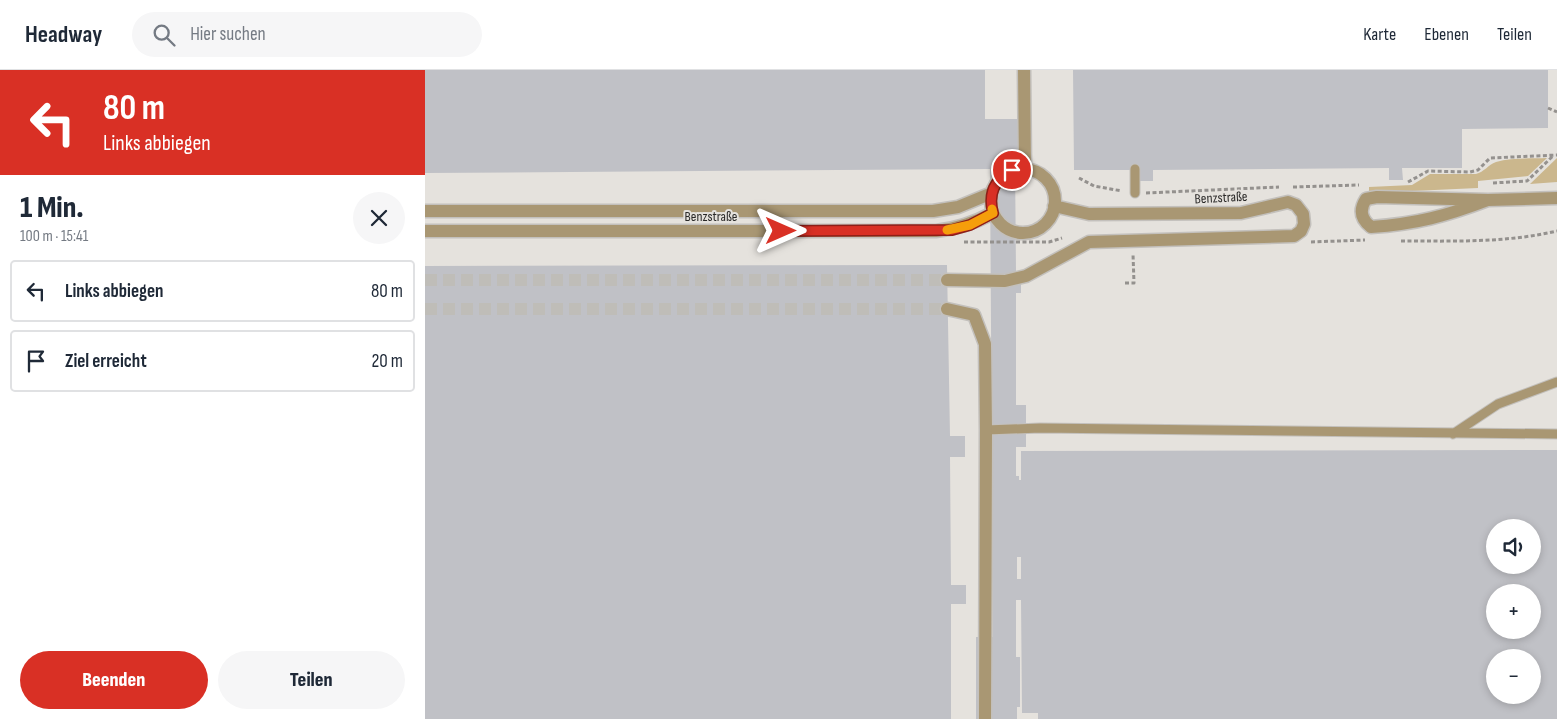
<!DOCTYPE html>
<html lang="de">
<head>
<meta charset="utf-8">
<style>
  body { margin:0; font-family:"Sofia Sans Condensed",sans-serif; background:#f6f6f7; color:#1f2937; height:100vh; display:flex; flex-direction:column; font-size:19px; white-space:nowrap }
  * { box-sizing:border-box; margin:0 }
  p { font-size:16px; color:#747a83 }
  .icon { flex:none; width:28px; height:28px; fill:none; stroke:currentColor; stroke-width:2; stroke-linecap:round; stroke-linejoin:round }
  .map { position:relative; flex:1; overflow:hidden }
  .drawer { display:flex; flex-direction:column; background:#fff; width:425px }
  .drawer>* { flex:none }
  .guide { background:#d93025; color:#fff; overflow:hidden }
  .fabs { position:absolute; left:1061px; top:449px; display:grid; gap:10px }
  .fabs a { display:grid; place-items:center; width:55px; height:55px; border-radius:50%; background:#fff; box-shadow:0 2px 8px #0003; font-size:25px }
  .pin { position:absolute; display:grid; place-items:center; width:42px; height:42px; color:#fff; margin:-21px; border:2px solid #fff; border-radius:50%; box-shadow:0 1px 5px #0007 }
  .me { position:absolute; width:55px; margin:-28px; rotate:90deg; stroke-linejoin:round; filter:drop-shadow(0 0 4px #0008) }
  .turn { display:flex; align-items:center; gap:18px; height:105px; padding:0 20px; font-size:22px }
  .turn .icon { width:65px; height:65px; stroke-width:2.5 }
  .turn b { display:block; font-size:35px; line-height:42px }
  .round { display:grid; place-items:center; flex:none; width:52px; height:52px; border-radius:26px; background:#f6f6f7 }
  .head { display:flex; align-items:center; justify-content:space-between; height:85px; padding:0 20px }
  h1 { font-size:30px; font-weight:800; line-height:38px }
  .button { display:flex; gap:10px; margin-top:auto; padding:10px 20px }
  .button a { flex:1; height:58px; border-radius:30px; background:#d93025; color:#fff; font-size:20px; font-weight:800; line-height:58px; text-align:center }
  .button a+a { background:#f6f6f7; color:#1f2937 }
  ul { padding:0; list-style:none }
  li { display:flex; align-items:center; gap:15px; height:62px; margin:0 10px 8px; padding:0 10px; border:2px solid #e0e1e3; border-radius:5px }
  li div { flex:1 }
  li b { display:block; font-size:19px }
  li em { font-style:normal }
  header { display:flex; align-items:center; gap:30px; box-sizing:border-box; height:70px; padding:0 25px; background:#fff; border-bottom:1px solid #e0e1e3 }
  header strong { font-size:24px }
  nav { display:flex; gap:28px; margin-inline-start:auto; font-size:18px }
  .search { width:350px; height:45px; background:#f6f6f7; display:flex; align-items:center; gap:12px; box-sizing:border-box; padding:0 18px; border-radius:28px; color:#747a83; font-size:19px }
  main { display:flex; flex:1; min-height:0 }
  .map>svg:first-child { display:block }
  .green { fill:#cbb78d }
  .building { fill:#c0c1c6; fill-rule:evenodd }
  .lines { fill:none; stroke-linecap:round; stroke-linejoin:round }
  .minor-tunnel { stroke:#bfbdb8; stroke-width:12; stroke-dasharray:12 6; stroke-linecap:butt }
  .service-casing { stroke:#c3c0bc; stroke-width:11 }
  .minor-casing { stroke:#c3c0bc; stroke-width:15 }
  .path { stroke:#94918e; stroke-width:3; stroke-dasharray:4 2.5; stroke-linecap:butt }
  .service { stroke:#a99773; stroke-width:9 }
  .minor { stroke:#a99773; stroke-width:12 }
  .route-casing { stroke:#8d1f18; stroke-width:12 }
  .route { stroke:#d93025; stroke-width:9 }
  .slow { stroke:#f59e0b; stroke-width:9 }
  .labels { text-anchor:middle; stroke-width:4; stroke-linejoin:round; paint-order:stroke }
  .street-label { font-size:14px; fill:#282726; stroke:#e5e2dd }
</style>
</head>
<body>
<header>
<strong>Headway</strong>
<div class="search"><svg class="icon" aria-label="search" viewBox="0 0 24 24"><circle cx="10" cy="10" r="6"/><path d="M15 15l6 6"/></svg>Hier suchen</div>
<nav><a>Karte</a><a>Ebenen</a><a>Teilen</a></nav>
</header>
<main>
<section class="drawer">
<div class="guide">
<div class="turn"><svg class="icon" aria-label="left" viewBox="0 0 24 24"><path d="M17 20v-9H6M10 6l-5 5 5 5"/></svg><div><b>80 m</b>Links abbiegen</div></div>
</div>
<div class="head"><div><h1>1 Min.</h1><p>100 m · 15:41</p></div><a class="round"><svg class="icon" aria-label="close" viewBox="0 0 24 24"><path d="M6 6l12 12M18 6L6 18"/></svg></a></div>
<ul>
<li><svg class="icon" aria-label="left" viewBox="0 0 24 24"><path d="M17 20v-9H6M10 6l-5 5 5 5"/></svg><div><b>Links abbiegen</b></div><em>80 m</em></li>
<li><svg class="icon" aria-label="arrive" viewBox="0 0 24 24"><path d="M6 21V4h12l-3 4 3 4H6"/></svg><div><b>Ziel erreicht</b></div><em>20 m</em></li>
</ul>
<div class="button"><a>Beenden</a><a>Teilen</a></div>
</section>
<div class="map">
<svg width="1132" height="649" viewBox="0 0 1132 649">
  <rect width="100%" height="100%" fill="#e5e2dd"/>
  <!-- green -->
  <path class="green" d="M 1122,88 L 1103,106 L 1053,111 L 1053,118 L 944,123 L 944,117 L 987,115 L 1005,104 L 1051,104 C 1059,102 1063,95 1071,92 C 1087,87 1106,89 1122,88 Z
    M 1132,88 L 1132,112 L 1105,114 Z"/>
  <!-- building -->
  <path class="building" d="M 0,0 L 560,0 L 560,49 L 596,49 L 596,89 L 590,89 L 591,202 L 596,202 L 596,223 L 591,223 L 591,335 L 601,335 L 601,377 L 591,377 L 591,406 L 594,406 L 594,410 L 596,410 L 596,381 L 1132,380 L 1132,649 L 613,649 L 613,643 L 597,643 L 596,530 L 591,530 L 591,587 L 595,587 L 595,637 L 592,637 L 592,649 L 551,649 L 551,567 L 568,567 L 565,99 L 0,103 ZM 1070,458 L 1108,458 L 1108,495 L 1070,495 ZM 592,487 L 596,487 L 596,509 L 592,509 ZM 1070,522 L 1108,522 L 1108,560 L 1070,560 ZM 1070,588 L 1108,588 L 1108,625 L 1070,625 Z
    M 648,0 L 1123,0 L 1123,58 L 1037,59 L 1037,98 L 977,98 L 978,110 L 964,110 L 964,98 L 728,100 L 728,111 L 714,111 L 714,100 L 649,100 Z
    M 522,195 L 525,366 L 540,366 L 540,387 L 525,387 L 526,515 L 541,515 L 541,534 L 526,534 L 526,649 L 0,649 L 0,196 Z"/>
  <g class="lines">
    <!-- minor-tunnel -->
    <path class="minor-tunnel" d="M 0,210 L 522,210
      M 0,239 L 522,239"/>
    <!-- service casing -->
    <g class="service-casing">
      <path id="service" d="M 710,123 L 710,99
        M 561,360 L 615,358 L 1132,364
        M 1028,364 L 1073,334 L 1132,312"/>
    </g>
    <!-- minor casing -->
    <g class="minor-casing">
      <path id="minor" d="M 599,0 L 600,98
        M566 131a32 32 0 1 1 64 0a32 32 0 1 1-64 0Z
        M 1063,130 C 1021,146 991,154 946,157 C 936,149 934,140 941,129 L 952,127 L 1063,130 L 1132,128
        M 0,141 L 508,141 L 533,137 L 567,123
        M 0,161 L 511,161 C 532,159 549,153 568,143
        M 522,210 L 580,211 L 601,206 L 664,172 L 869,166 L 876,161 L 879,154 L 878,144 L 871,135 L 863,132 L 816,143 L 664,144 L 629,136
        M 522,239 L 549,245 L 560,274 L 561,360 L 560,649"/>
    </g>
    <!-- path -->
    <path class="path" d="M 1123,38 L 1132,42
      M 654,108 L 669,116 L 697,121
      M 983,112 L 1003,101 L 1045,102 L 1053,100 L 1065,88 L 1132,85
      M 1068,113 L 1102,111 L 1129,85
      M 868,117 L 934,115
      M 721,123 L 854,117
      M 976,171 C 1028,171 1081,173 1132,161
      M 539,172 L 624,172 L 637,168
      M 886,172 L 940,170
      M 700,213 L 709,213 L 708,184"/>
    <!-- service -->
    <use href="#service" class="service"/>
    <!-- minor -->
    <use href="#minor" class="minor"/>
  </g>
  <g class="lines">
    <!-- route casing -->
    <g class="route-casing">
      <path id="route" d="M 356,161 L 527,160 L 545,155 L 568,143 C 563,124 569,110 587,100"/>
    </g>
    <!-- route -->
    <use href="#route" class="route"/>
    <!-- slow -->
    <path class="slow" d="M 522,160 L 545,155 L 568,143 L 567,139"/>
  </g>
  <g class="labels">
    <!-- street labels -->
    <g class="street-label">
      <text transform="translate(796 127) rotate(-3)" y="5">Benzstraße</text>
      <text x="286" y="151">Benzstraße</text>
    </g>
  </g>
</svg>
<div class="fabs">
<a><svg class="icon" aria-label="sound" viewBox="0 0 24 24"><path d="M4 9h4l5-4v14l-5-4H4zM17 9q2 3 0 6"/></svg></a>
<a>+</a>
<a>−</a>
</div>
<div class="pin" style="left:587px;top:100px;background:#d93025"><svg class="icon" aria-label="arrive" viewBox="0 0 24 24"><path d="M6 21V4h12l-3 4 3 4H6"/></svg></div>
<svg class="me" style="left:356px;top:161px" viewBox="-20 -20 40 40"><path d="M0-17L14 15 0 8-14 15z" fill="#d93025" stroke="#fff" stroke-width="4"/></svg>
</div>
</main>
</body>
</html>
